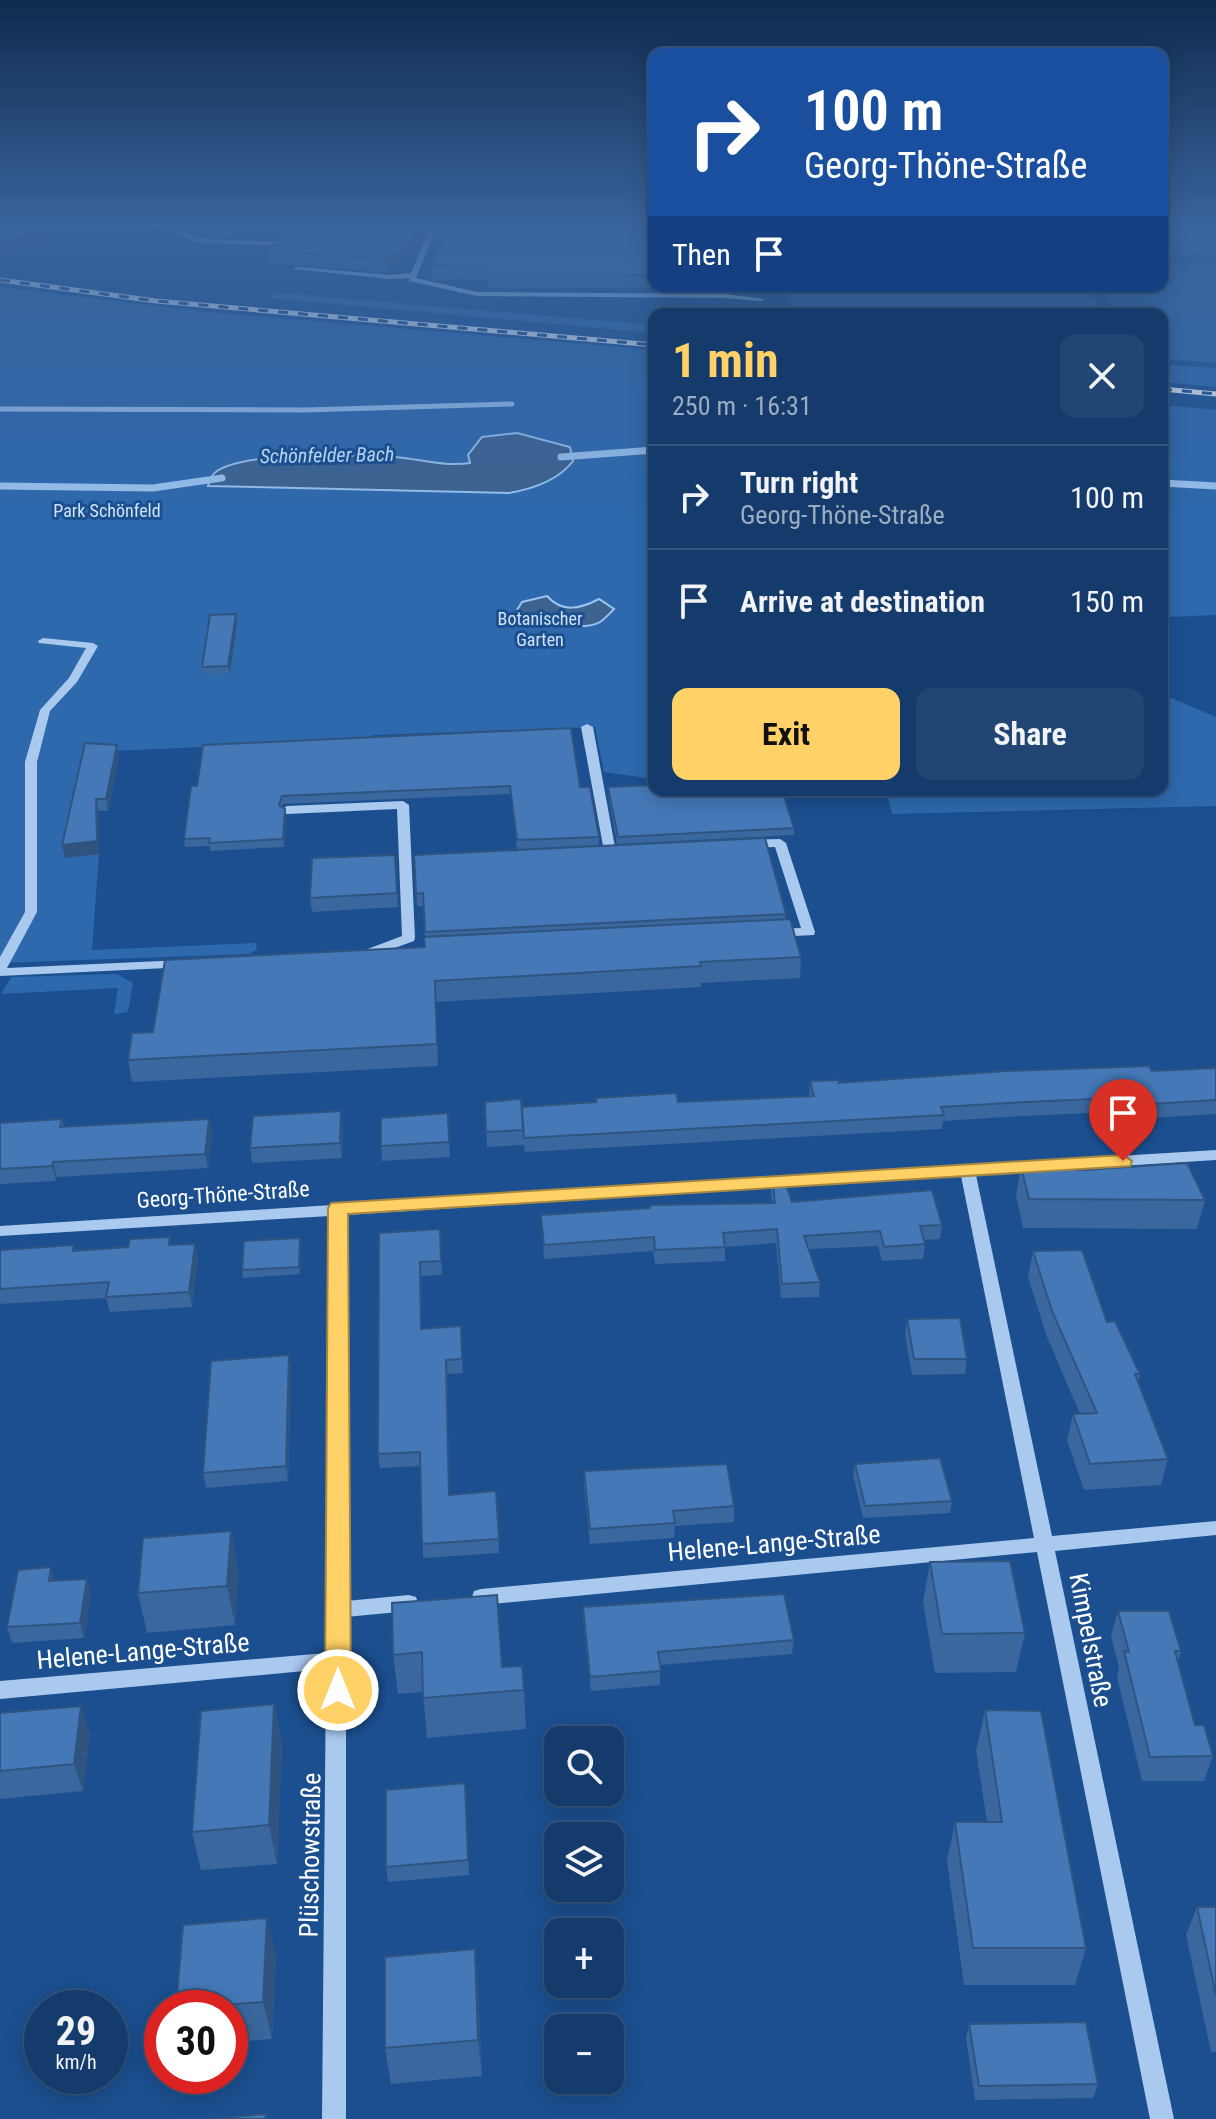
<!DOCTYPE html>
<html lang="en">
<head>
<meta charset="utf-8">
<style>
  body { margin:0; font-family:"Roboto Condensed",sans-serif; background:#214673; color:#f1f3f6; height:100vh; display:flex; flex-direction:column; font-size:30px; white-space:nowrap }
  * { box-sizing:border-box; margin:0 }
  p { font-size:26px; color:#9dadc1 }
  .icon { flex:none; width:44px; height:44px; fill:none; stroke:currentColor; stroke-width:2; stroke-linecap:round; stroke-linejoin:round }
  .map { position:relative; flex:1; overflow:hidden }
  .side { position:absolute; left:648px; top:308px; width:520px; height:488px; display:flex; flex-direction:column; background:#143b6b; border-radius:16px; box-shadow:0 4px 20px #0003,0 0 0 2px #33557e }
  .side>* { flex:none }
  .top-card { position:absolute; left:648px; top:48px; width:520px; height:244px; border-radius:16px; box-shadow:0 4px 20px #0003,0 0 0 2px #33557e; background:#1a4fa0; color:#fff; overflow:hidden }
  .buttons { position:absolute; left:544px; top:1726px; display:grid; gap:16px }
  .buttons a { display:grid; place-items:center; width:80px; height:80px; border-radius:16px; background:#143b6b; box-shadow:0 4px 20px #0003,0 0 0 2px #33557e; font-size:40px }
  .speed { position:absolute; left:24px; top:1990px; display:flex; gap:16px; font-size:40px; font-weight:700; text-align:center }
  .speed>* { display:grid; place-content:center; width:104px; height:104px; border-radius:50%; background:#143b6b; box-shadow:0 4px 20px #0003,0 0 0 2px #33557e; line-height:1 }
  .speed small { font-size:20px; font-weight:400 }
  .speed .limit { border:12px solid #d22; background:#fff; color:#111 }
  .pin { position:absolute; display:grid; place-items:center; width:68px; height:68px; color:#fff; margin:-82px -34px; border-radius:50% 50% 50% 0; rotate:-45deg; box-shadow:0 0 8px #0007 }
  .pin .icon { rotate:45deg }
  .me { position:absolute; width:88px; margin:-44px; rotate:0deg; stroke-linejoin:round; filter:drop-shadow(0 0 6px #0008) }
  .turn { display:flex; align-items:center; gap:28px; height:168px; padding:0 24px; font-size:36px }
  .turn .icon { width:104px; height:104px; stroke-width:2.5 }
  .turn b { display:block; font-size:56px; line-height:68px }
  .then { display:flex; align-items:center; height:76px; padding:0 24px; background:#0003; gap:16px; font-size:30px }
  .round { display:grid; place-items:center; flex:none; width:84px; height:84px; border-radius:16px; background:#214673 }
  .summary { display:flex; align-items:center; justify-content:space-between; height:136px; padding:0 24px }
  h1 { font-size:48px; font-weight:700; line-height:60px; color:#ffd166 }
  .primary-button { display:flex; gap:16px; margin-top:auto; padding:16px 24px }
  .primary-button a { flex:1; height:92px; border-radius:16px; background:#ffd166; color:#111; font-size:32px; font-weight:700; line-height:92px; text-align:center }
  .primary-button a+a { background:#214673; color:#f1f3f6 }
  ul { padding:0; list-style:none }
  li { display:flex; align-items:center; gap:24px; height:104px; padding:0 24px; border-top:2px solid #33557e }
  li div { flex:1 }
  li b { display:block; font-size:30px }
  li em { font-style:normal }
  .map>svg:first-child { display:block }
  .green { fill:#2e69ad }
  .water { fill:#3c6290; stroke:#9cc4f0; stroke-width:2 }
  .lines { fill:none; stroke-linecap:round; stroke-linejoin:round }
  .stream-far1 { stroke:#9cc4f0; stroke-width:5 }
  .stream { stroke:#9cc4f0; stroke-width:7 }
  .minor { fill:#a9c9ee; fill-rule:evenodd }
  .rail-casing { stroke:#fff; stroke-width:5 }
  .rail { stroke:#1b4f8f; stroke-width:3; stroke-dasharray:10; stroke-linecap:butt }
  .wall { fill:#3a679d }
  .shaded-wall { fill:#305480 }
  .building { fill:#4478b7; stroke:#305480; stroke-width:2 }
  .route { fill:#ffd166; stroke:#a68842; stroke-width:2 }
  .labels { text-anchor:middle; stroke-width:6; stroke-linejoin:round; paint-order:stroke }
  .far-park-label { font-size:18px; fill:#cfe3fa; stroke:#1b4f8f }
  .far-water-label { font-size:20px; font-style:italic; fill:#b5d3f5; stroke:#1b4f8f }
  .street-label { font-size:22px; fill:#fff; stroke:#1b4f8f }
  .near-street-label { font-size:26px; fill:#fff; stroke:#1b4f8f }
</style>
</head>
<body>
<div class="map">
<svg width="1216" height="2119" viewBox="0 0 1216 2119">
  <rect width="100%" height="100%" fill="#1b4f8f"/>
  <!-- green -->
  <path class="green" d="M 1162,262 L 1216,262 L 1216,363 L 1162,359 L 1162,314 L 1120,314 L 1098,286 L 1162,286 Z
    M 880,286 L 1085,286 L 1106,314 L 797,314 L 786,290 Z
    M 0,287 L 198,311 L 654,350 L 654,779 L 604,772 L 595,727 L 374,735 L 363,740 L 89,752 L 67,857 L 99,854 L 92,950 L 257,943 L 256,950 L 249,954 L 0,963 Z
    M 267,292 L 654,325 L 654,333 L 267,298 L 274,295 Z
    M 1162,364 L 1216,368 L 1216,387 L 1162,382 Z
    M 1162,405 L 1216,410 L 1216,615 L 1170,617 L 1162,589 Z
    M 1162,675 L 1169,697 L 1216,717 L 1216,806 L 892,814 L 886,790 L 1162,790 Z
    M 117,974 L 133,983 L 128,1012 L 114,1014 L 118,988 L 1,994 L 11,977 Z"/>
  <!-- water -->
  <path class="water" d="M 517,433 L 570,447 L 573,461 C 558,481 532,489 509,493 L 208,486 C 210,479 211,475 217,471 C 246,451 357,455 395,457 C 420,459 445,467 470,463 L 468,455 L 482,437 Z
    M 547,596 C 562,613 580,609 599,599 L 614,609 C 610,613 605,619 600,622 C 583,632 531,622 517,610 L 522,602 Z"/>
  <g class="lines">
    <!-- stream-far1 -->
    <path class="stream-far1" d="M 0,409 L 305,410 L 512,404"/>
    <!-- stream -->
    <path class="stream" d="M 561,457 L 654,450
      M 1162,483 L 1216,486
      M 0,486 L 153,488 L 222,478"/>
    <!-- minor -->
    <path class="minor" d="M 73,220 L 84,220 L 33,237 L 0,226 L 0,222 L 33,233 Z
      M 150,220 L 156,220 L 200,239 L 295,242 L 298,244 L 295,246 L 199,243 L 153,225 Z
      M 435,221 L 438,223 L 437,227 L 464,227 L 467,229 L 464,231 L 435,231 L 416,278 L 477,292 L 725,294 L 765,299 L 761,301 L 725,298 L 477,296 L 409,281 L 409,278 L 390,279 L 293,269 L 297,267 L 390,275 L 411,273 L 432,223 Z
      M 43,638 L 93,643 L 98,646 L 77,682 L 50,711 L 37,762 L 37,912 L 7,968 L 183,960 L 190,964 L 188,967 L 0,976 L 0,957 L 25,912 L 25,762 L 40,710 L 69,678 L 86,648 L 39,643 L 38,641 Z
      M 587,724 L 593,727 L 615,847 L 627,847 L 629,850 L 627,853 L 610,855 L 604,851 L 581,727 Z
      M 403,801 L 409,805 L 415,938 L 414,941 L 370,957 L 363,953 L 365,950 L 402,936 L 397,809 L 287,814 L 281,810 L 287,806 Z
      M 780,839 L 786,843 L 815,932 L 814,935 L 775,937 L 769,933 L 775,929 L 801,928 L 775,847 L 748,848 L 742,844 L 748,840 Z
      M 1216,1150 L 1216,1160 L 976,1175 L 1052,1536 L 1216,1521 L 1216,1535 L 1055,1551 L 1174,2119 L 1150,2119 L 1037,1552 L 481,1605 L 474,1603 L 472,1597 L 474,1591 L 481,1589 L 1034,1538 L 961,1176 L 346,1215 L 346,1601 L 409,1595 L 416,1597 L 418,1603 L 416,1609 L 409,1611 L 346,1617 L 346,1656 L 348,1660 L 346,1664 L 346,2119 L 322,2119 L 326,1669 L 0,1699 L 0,1681 L 326,1653 L 330,1216 L 0,1236 L 0,1226 L 332,1205 L 338,1203 L 343,1204 Z"/>
    <!-- rail casing -->
    <g class="rail-casing">
      <path id="rail" d="M 0,280 L 156,301 L 654,345
        M 1162,389 L 1216,394"/>
    </g>
    <!-- rail -->
    <use href="#rail" class="rail"/>
  </g>
  <!-- wall -->
  <path class="wall" d="M 0,220 L 62,220 L 39,228 L 45,230 L 48,243 L 0,256 Z
    M 170,220 L 331,220 L 326,231 L 330,231 L 336,220 L 432,220 L 418,248 L 389,272 L 267,263 L 266,250 L 293,235 L 207,236 Z
    M 436,220 L 654,220 L 654,286 L 743,286 L 743,288 L 487,287 L 487,280 L 432,279 L 432,265 L 447,224 L 441,224 Z
    M 1162,220 L 1216,220 L 1216,254 L 1177,256 L 1173,253 L 1162,252 Z
    M 237,622 L 230,674 L 203,675 L 202,667 Z
    M 117,745 L 119,757 L 108,811 L 99,811 L 99,854 L 65,858 L 62,845 Z
    M 203,745 L 580,787 L 599,837 L 599,845 L 517,849 L 511,794 L 283,804 L 282,807 L 286,817 L 284,847 L 210,851 L 210,846 L 185,847 L 184,839 L 197,786 Z
    M 608,787 L 794,828 L 794,835 L 617,844 L 608,794 Z
    M 414,855 L 786,914 L 785,919 L 801,957 L 800,978 L 701,983 L 701,987 L 436,1002 L 438,1066 L 132,1082 L 128,1060 L 153,1032 L 425,947 L 424,906 L 417,906 Z
    M 396,868 L 398,907 L 312,912 L 310,898 Z
    M 1216,1068 L 1216,1114 L 1117,1120 L 1113,1112 L 1023,1116 L 943,1121 L 942,1129 L 525,1152 L 523,1137 L 524,1145 L 487,1147 L 485,1102 L 522,1114 L 809,1096 L 810,1081 L 839,1083 Z
    M 448,1113 L 450,1157 L 382,1161 L 381,1146 Z
    M 62,1119 L 64,1127 L 209,1119 L 212,1134 L 208,1168 L 57,1177 L 56,1181 L 0,1184 L 0,1123 Z
    M 343,1126 L 342,1158 L 252,1163 L 250,1148 Z
    M 1021,1167 L 1205,1200 L 1197,1229 L 1023,1228 L 1016,1195 Z
    M 772,1177 L 792,1202 L 942,1225 L 940,1239 L 923,1240 L 925,1244 L 923,1259 L 882,1261 L 878,1246 L 809,1249 L 820,1282 L 819,1297 L 781,1298 L 776,1243 L 725,1247 L 725,1261 L 655,1264 L 653,1251 L 544,1259 L 541,1215 L 772,1203 L 771,1191 Z
    M 379,1233 L 441,1243 L 442,1275 L 421,1276 L 422,1329 L 461,1326 L 463,1373 L 447,1374 L 449,1495 L 496,1491 L 499,1553 L 423,1558 L 421,1466 L 380,1468 L 378,1454 Z
    M 195,1244 L 198,1259 L 192,1307 L 110,1312 L 106,1298 L 0,1304 L 0,1250 L 75,1250 Z
    M 301,1245 L 300,1274 L 243,1278 L 242,1270 Z
    M 1033,1251 L 1107,1322 L 1140,1374 L 1138,1382 L 1168,1459 L 1161,1485 L 1084,1490 L 1067,1440 L 1073,1414 L 1080,1414 L 1047,1337 L 1028,1277 Z
    M 907,1319 L 967,1359 L 965,1374 L 912,1375 L 905,1334 Z
    M 289,1355 L 291,1371 L 288,1481 L 206,1488 L 203,1473 Z
    M 855,1464 L 952,1501 L 950,1513 L 863,1518 L 853,1475 Z
    M 584,1471 L 734,1506 L 734,1522 L 675,1526 L 674,1538 L 590,1544 L 584,1486 Z
    M 231,1531 L 238,1571 L 235,1625 L 147,1633 L 138,1593 Z
    M 930,1562 L 1025,1633 L 1016,1672 L 935,1673 L 923,1602 Z
    M 91,1594 L 84,1638 L 12,1643 L 7,1627 Z
    M 392,1603 L 502,1667 L 524,1690 L 526,1729 L 427,1738 L 423,1692 L 398,1694 L 393,1655 Z
    M 583,1607 L 794,1640 L 792,1654 L 660,1665 L 660,1685 L 591,1691 L 583,1621 Z
    M 1118,1611 L 1181,1651 L 1178,1661 L 1195,1725 L 1213,1756 L 1204,1781 L 1142,1781 L 1117,1677 L 1119,1668 L 1111,1636 Z
    M 274,1704 L 282,1744 L 277,1864 L 201,1870 L 192,1832 Z
    M 985,1710 L 1086,1948 L 1075,1985 L 964,1985 L 947,1861 L 955,1822 L 987,1822 L 976,1750 Z
    M 0,1713 L 90,1733 L 83,1791 L 0,1799 Z
    M 465,1783 L 469,1875 L 388,1882 L 386,1867 Z
    M 1197,1907 L 1216,1907 L 1216,2052 L 1211,2052 L 1186,1935 Z
    M 475,1949 L 478,1987 L 482,2076 L 391,2084 L 385,2048 Z
    M 276,1956 L 272,2039 L 230,2042 L 230,2008 L 176,2008 Z
    M 969,2024 L 1098,2084 L 1093,2098 L 975,2100 L 966,2038 Z"/>
  <!-- shaded-wall -->
  <path class="shaded-wall" d="M 31,220 L 62,220 L 33,230 Z
    M 324,220 L 331,220 L 324,235 L 323,222 Z
    M 425,220 L 432,220 L 418,248 L 389,272 L 389,259 Z
    M 45,230 L 48,243 L 0,256 L 0,242 Z
    M 236,614 L 237,622 L 230,674 L 228,666 Z
    M 117,745 L 119,757 L 108,811 L 106,799 Z
    M 96,799 L 99,811 L 99,854 L 65,858 L 62,845 Z
    M 285,809 L 286,817 L 284,847 L 283,839 Z
    M 341,1111 L 343,1126 L 342,1158 L 340,1143 Z
    M 209,1119 L 212,1134 L 208,1168 L 205,1154 Z
    M 53,1162 L 57,1177 L 56,1181 L 52,1166 Z
    M 300,1238 L 301,1245 L 300,1274 L 299,1267 Z
    M 195,1244 L 198,1259 L 192,1307 L 189,1292 Z
    M 289,1355 L 291,1371 L 288,1481 L 286,1466 Z
    M 446,1360 L 447,1374 L 450,1509 L 449,1495 Z
    M 231,1531 L 238,1571 L 235,1625 L 227,1586 Z
    M 51,1567 L 55,1583 L 49,1581 Z
    M 87,1579 L 91,1594 L 84,1638 L 80,1623 Z
    M 274,1704 L 282,1744 L 277,1864 L 269,1825 Z
    M 81,1706 L 90,1733 L 83,1791 L 74,1764 Z
    M 267,1918 L 276,1956 L 272,2039 L 263,2002 Z
    M 475,1949 L 478,1987 L 482,2076 L 478,2040 Z"/>
  <!-- building -->
  <path class="building" d="M 0,220 L 12,220 L 45,230 L 0,242 Z
    M 199,220 L 324,220 L 323,222 L 205,223 Z
    M 336,220 L 425,220 L 417,235 L 389,259 L 266,250 L 289,236 L 330,231 Z
    M 654,220 L 654,275 L 487,274 L 488,267 L 432,265 L 448,221 Z
    M 1162,220 L 1216,220 L 1216,241 L 1179,243 L 1176,239 L 1162,239 Z
    M 236,614 L 228,666 L 202,667 L 210,615 Z
    M 571,728 L 580,787 L 590,787 L 599,837 L 517,840 L 510,786 L 282,796 L 279,805 L 285,809 L 283,839 L 209,843 L 210,838 L 184,839 L 191,786 L 197,786 L 203,745 Z
    M 85,743 L 117,745 L 106,799 L 96,799 L 97,841 L 62,845 Z
    M 654,785 L 654,790 L 782,790 L 794,828 L 618,837 L 608,787 Z
    M 765,838 L 786,914 L 425,932 L 423,893 L 416,894 L 414,855 Z
    M 395,855 L 397,893 L 310,898 L 312,858 Z
    M 790,919 L 801,957 L 700,962 L 701,966 L 435,981 L 437,1044 L 128,1060 L 132,1033 L 153,1032 L 165,960 L 425,947 L 424,937 Z
    M 1149,1066 L 1152,1071 L 1216,1068 L 1216,1100 L 1120,1106 L 1116,1098 L 1026,1102 L 941,1107 L 944,1115 L 524,1138 L 522,1107 L 596,1102 L 596,1098 L 676,1093 L 678,1102 L 814,1096 L 810,1081 L 839,1080 L 839,1083 L 1006,1071 Z
    M 521,1099 L 523,1130 L 486,1132 L 485,1102 Z
    M 341,1111 L 340,1143 L 250,1148 L 253,1116 Z
    M 448,1113 L 449,1142 L 381,1146 L 381,1118 Z
    M 62,1119 L 60,1127 L 209,1119 L 205,1154 L 53,1162 L 52,1166 L 0,1169 L 0,1123 Z
    M 1187,1163 L 1205,1200 L 1029,1199 L 1021,1167 L 1084,1170 Z
    M 783,1176 L 792,1202 L 932,1190 L 942,1225 L 920,1226 L 925,1244 L 884,1247 L 880,1231 L 804,1236 L 820,1282 L 782,1284 L 777,1229 L 723,1233 L 725,1247 L 655,1250 L 654,1237 L 544,1245 L 541,1215 L 650,1208 L 650,1205 L 775,1203 L 772,1177 Z
    M 440,1229 L 441,1261 L 420,1262 L 421,1329 L 461,1326 L 462,1359 L 446,1360 L 449,1495 L 496,1491 L 499,1539 L 422,1544 L 420,1452 L 378,1454 L 379,1233 Z
    M 170,1237 L 169,1245 L 195,1244 L 189,1292 L 106,1297 L 109,1282 L 0,1289 L 0,1250 L 74,1245 L 73,1251 L 128,1247 L 130,1239 Z
    M 300,1238 L 299,1267 L 242,1270 L 244,1241 Z
    M 1082,1250 L 1107,1322 L 1115,1321 L 1140,1374 L 1135,1374 L 1168,1459 L 1090,1464 L 1073,1414 L 1097,1413 L 1052,1311 L 1033,1251 Z
    M 960,1318 L 967,1359 L 914,1359 L 907,1319 Z
    M 289,1355 L 286,1466 L 203,1473 L 211,1361 Z
    M 940,1458 L 952,1501 L 865,1506 L 855,1464 Z
    M 727,1464 L 734,1506 L 673,1511 L 675,1523 L 590,1529 L 584,1471 Z
    M 231,1531 L 227,1586 L 138,1593 L 143,1538 Z
    M 1010,1561 L 1025,1633 L 942,1634 L 930,1562 Z
    M 51,1567 L 49,1581 L 87,1579 L 80,1623 L 7,1627 L 18,1570 Z
    M 784,1594 L 794,1640 L 658,1652 L 661,1671 L 590,1677 L 583,1607 Z
    M 497,1595 L 502,1667 L 522,1666 L 524,1690 L 423,1698 L 422,1652 L 393,1655 L 392,1603 Z
    M 1118,1611 L 1169,1611 L 1181,1651 L 1175,1651 L 1195,1725 L 1204,1725 L 1213,1756 L 1150,1757 L 1124,1651 L 1129,1652 Z
    M 274,1704 L 269,1825 L 192,1832 L 201,1711 Z
    M 81,1706 L 74,1764 L 0,1771 L 0,1713 Z
    M 985,1710 L 1041,1711 L 1086,1948 L 973,1948 L 955,1822 L 1002,1822 Z
    M 465,1783 L 468,1860 L 386,1867 L 386,1790 Z
    M 1197,1907 L 1216,1907 L 1216,1995 Z
    M 267,1918 L 263,2002 L 176,2008 L 183,1925 Z
    M 475,1949 L 478,2040 L 385,2048 L 385,1957 Z
    M 1086,2022 L 1098,2084 L 979,2086 L 969,2024 Z
    M 266,2114 L 265,2119 L 211,2119 Z"/>
  <!-- sky -->
  <linearGradient id="sky" x2="0" y2="1"><stop stop-color="#0f2b4f"/><stop offset="0.43" stop-color="#39639b"/><stop offset="1" stop-color="#39639b" stop-opacity="0"/></linearGradient>
  <rect width="1216" height="517" fill="url(#sky)"/>
  <!-- route -->
  <path class="route" d="M 1123,1155 L 1132,1161 L 1130,1166 L 348,1214 L 351,1690 L 347,1698 L 338,1702 L 329,1698 L 325,1690 L 328,1208 L 331,1203 Z"/>
  <g class="labels">
    <!-- far-park labels -->
    <g class="far-park-label">
      <text x="107" y="517">Park Schönfeld</text>
      <text x="540" y="625">Botanischer<tspan x="540" dy="21">Garten</tspan></text>
    </g>
    <!-- far-water labels -->
    <g class="far-water-label">
      <text transform="translate(327 455) rotate(-1)" y="7">Schönfelder Bach</text>
    </g>
    <!-- street labels -->
    <g class="street-label">
      <text transform="translate(223 1194) rotate(-4)" y="8">Georg-Thöne-Straße</text>
    </g>
    <!-- near-street labels -->
    <g class="near-street-label">
      <text transform="translate(774 1543) rotate(-5)" y="9">Helene-Lange-Straße</text>
      <text transform="translate(1091 1640) rotate(79)" y="9">Kimpelstraße</text>
      <text transform="translate(143 1651) rotate(-5)" y="9">Helene-Lange-Straße</text>
      <text transform="translate(310 1855) rotate(-89)" y="9">Plüschowstraße</text>
    </g>
  </g>
</svg>
<div class="buttons">
<a><svg class="icon" aria-label="search" viewBox="0 0 24 24"><circle cx="10" cy="10" r="6"/><path d="M15 15l6 6"/></svg></a>
<a><svg class="icon" aria-label="layers" viewBox="0 0 24 24"><path d="M12 4l9 5-9 5-9-5zM3 14l9 5 9-5"/></svg></a>
<a>+</a>
<a>−</a>
</div>
<div class="speed"><div>29<small>km/h</small></div><div class="limit">30</div></div>
<div class="pin" style="left:1123px;top:1161px;background:#d93025"><svg class="icon" aria-label="arrive" viewBox="0 0 24 24"><path d="M6 21V4h12l-3 4 3 4H6"/></svg></div>
<svg class="me" style="left:338px;top:1690px" viewBox="-20 -20 40 40"><circle r="17" fill="#ffd166" stroke="#fff" stroke-width="3"/><path d="M0-11L8 9 0 5-8 9z" fill="#fff"/></svg>
<div class="top-card">
<div class="turn"><svg class="icon" aria-label="right" viewBox="0 0 24 24"><path d="M7 20v-9h11M14 6l5 5-5 5"/></svg><div><b>100 m</b>Georg-Thöne-Straße</div></div>
<div class="then">Then<svg class="icon" aria-label="arrive" viewBox="0 0 24 24"><path d="M6 21V4h12l-3 4 3 4H6"/></svg></div>
</div>
<section class="side">
<div class="summary"><div><h1>1 min</h1><p>250 m · 16:31</p></div><a class="round"><svg class="icon" aria-label="close" viewBox="0 0 24 24"><path d="M6 6l12 12M18 6L6 18"/></svg></a></div>
<ul>
<li><svg class="icon" aria-label="right" viewBox="0 0 24 24"><path d="M7 20v-9h11M14 6l5 5-5 5"/></svg><div><b>Turn right</b><p>Georg-Thöne-Straße</p></div><em>100 m</em></li>
<li><svg class="icon" aria-label="arrive" viewBox="0 0 24 24"><path d="M6 21V4h12l-3 4 3 4H6"/></svg><div><b>Arrive at destination</b></div><em>150 m</em></li>
</ul>
<div class="primary-button"><a>Exit</a><a>Share</a></div>
</section>
</div>
</body>
</html>
